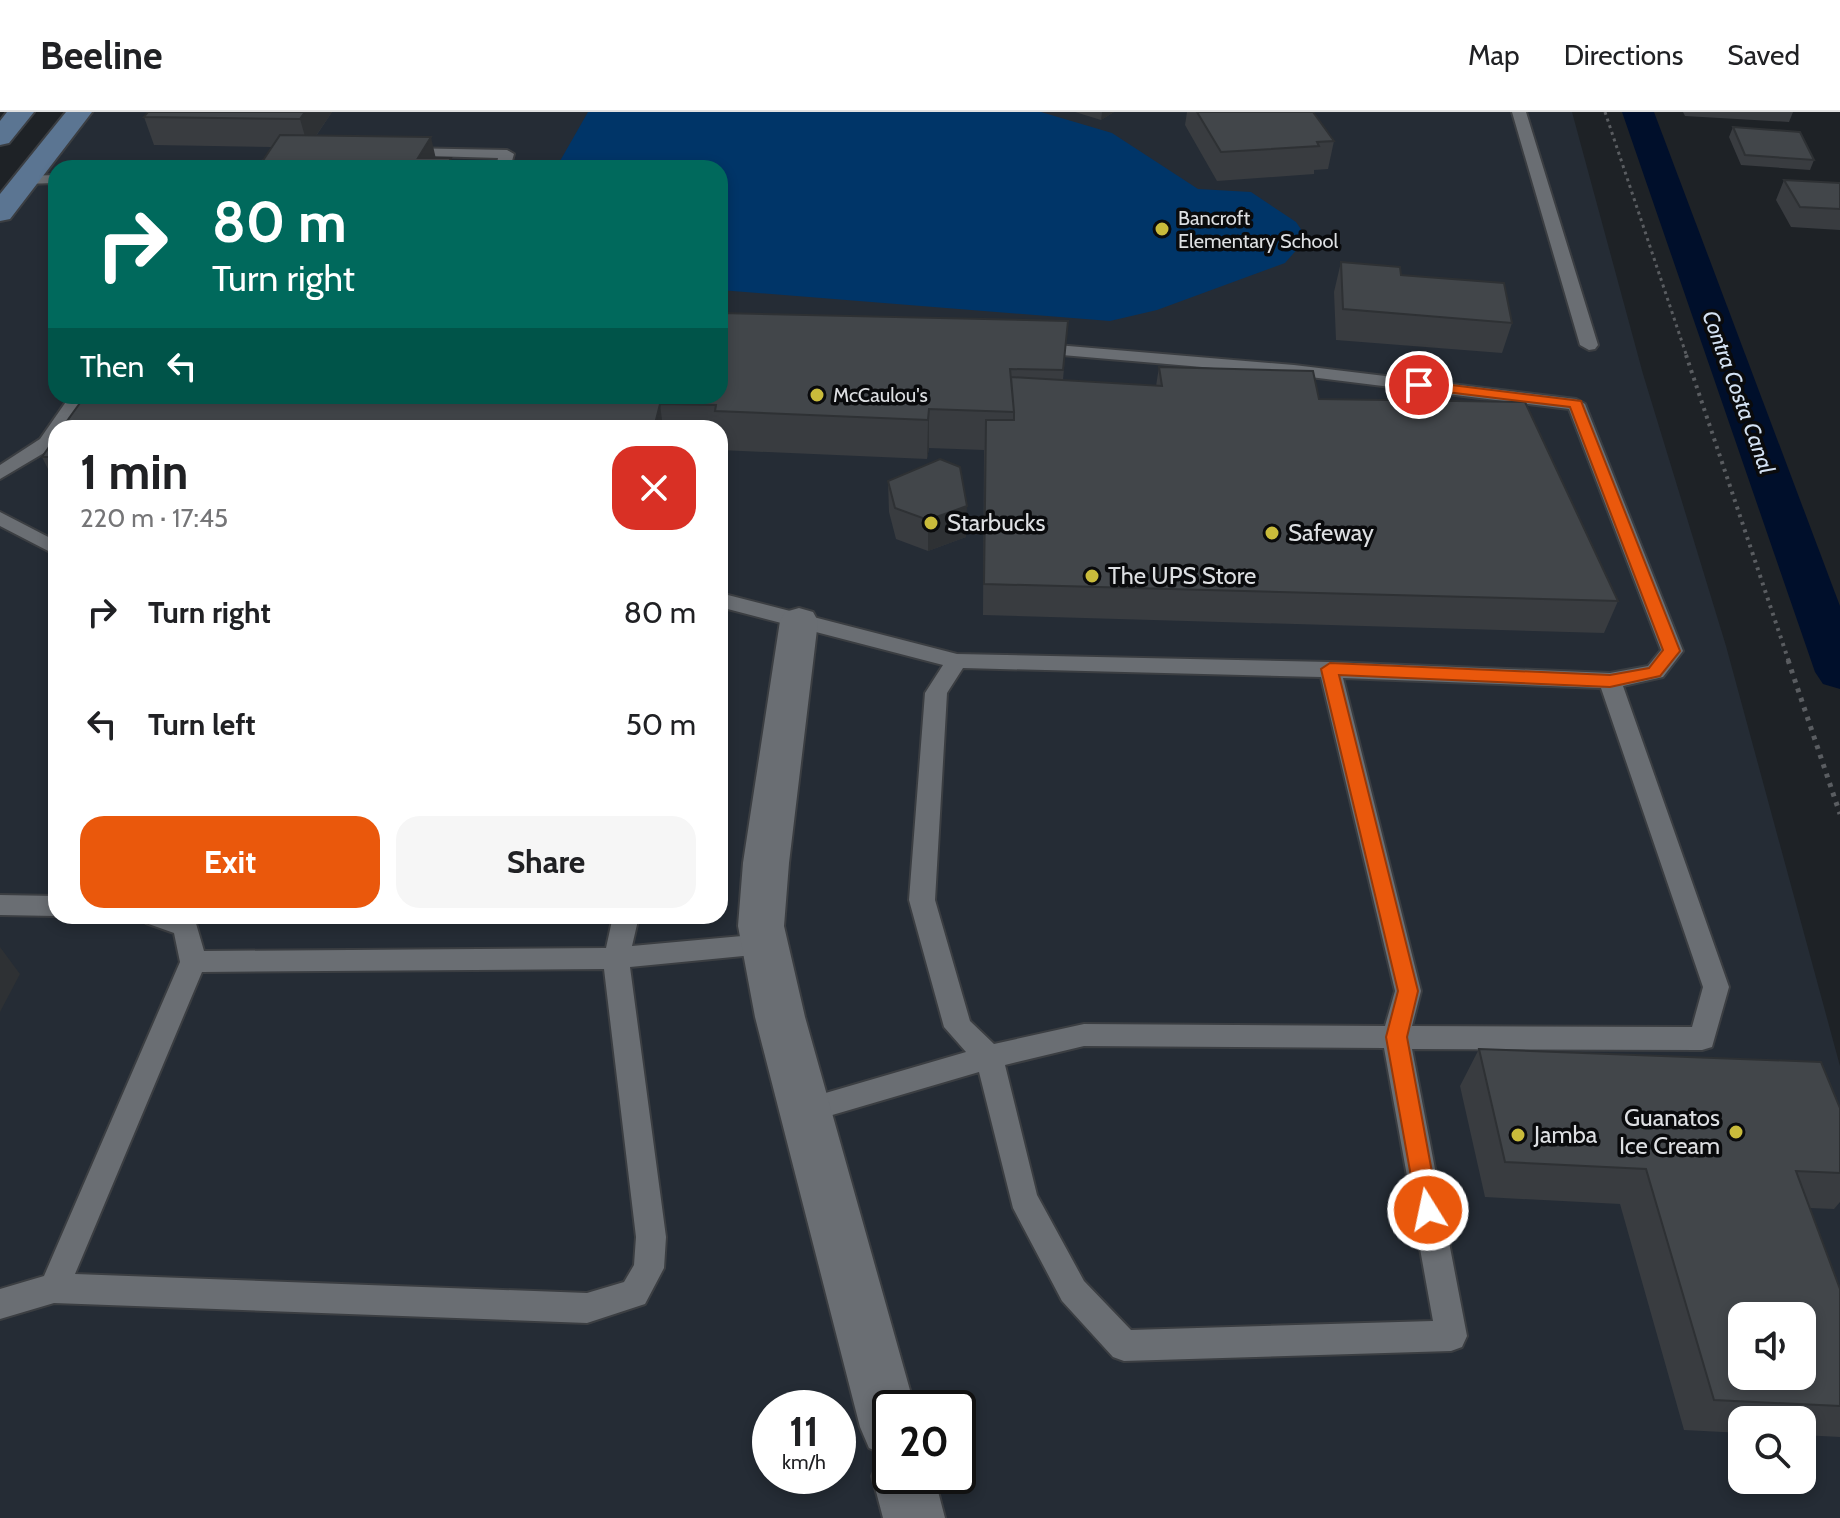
<!DOCTYPE html>
<html lang="en">
<head>
<meta charset="utf-8">
<style>
  body { margin:0; font-family:Cabin,sans-serif; background:#f6f6f6; color:#202124; height:100vh; display:flex; flex-direction:column; font-size:30px; white-space:nowrap }
  * { box-sizing:border-box; margin:0 }
  p { font-size:26px; color:#757577 }
  .icon { flex:none; width:44px; height:44px; fill:none; stroke:currentColor; stroke-width:2; stroke-linecap:round; stroke-linejoin:round }
  .map { position:relative; flex:1; overflow:hidden }
  .drawer { position:absolute; left:48px; top:308px; width:680px; height:504px; display:flex; flex-direction:column; background:#fff; border-radius:24px; box-shadow:0 4px 12px #0003 }
  .drawer>* { flex:none }
  .guide { position:absolute; left:48px; top:48px; width:680px; height:244px; border-radius:24px; box-shadow:0 4px 12px #0003; background:#00695c; color:#fff; overflow:hidden }
  .buttons { position:absolute; left:1728px; top:1190px; display:grid; gap:16px }
  .buttons a { display:grid; place-items:center; width:88px; height:88px; border-radius:16px; background:#fff; box-shadow:0 4px 12px #0003; font-size:40px }
  .speed { position:absolute; left:752px; top:1278px; display:flex; gap:16px; font-size:40px; font-weight:700; text-align:center }
  .speed>* { display:grid; place-content:center; width:104px; height:104px; border-radius:50%; background:#fff; box-shadow:0 4px 12px #0003; line-height:1 }
  .speed small { font-size:20px; font-weight:400 }
  .speed .limit { border:4px solid #111; border-radius:12px; background:#fff; color:#111 }
  .pin { position:absolute; display:grid; place-items:center; width:68px; height:68px; color:#fff; margin:-34px; border:4px solid #fff; border-radius:50%; box-shadow:0 2px 8px #0007 }
  .me { position:absolute; width:88px; margin:-44px; rotate:350deg; stroke-linejoin:round; filter:drop-shadow(0 0 6px #0008) }
  .turn { display:flex; align-items:center; gap:28px; height:168px; padding:0 32px; font-size:36px }
  .turn .icon { width:104px; height:104px; stroke-width:2.5 }
  .turn b { display:block; font-size:56px; line-height:68px }
  .then { display:flex; align-items:center; height:76px; padding:0 32px; background:#0003; gap:16px; font-size:30px }
  .round { display:grid; place-items:center; flex:none; width:84px; height:84px; border-radius:24px; background:#f6f6f6 }
  .headline { display:flex; align-items:center; justify-content:space-between; height:136px; padding:0 32px }
  h1 { font-size:48px; font-weight:700; line-height:60px }
  .cta { display:flex; gap:16px; margin-top:auto; padding:16px 32px }
  .cta a { flex:1; height:92px; border-radius:24px; background:#ea580c; color:#fff; font-size:32px; font-weight:700; line-height:92px; text-align:center }
  .cta a+a { background:#f6f6f6; color:#202124 }
  ul { padding:0; list-style:none }
  li { display:flex; align-items:center; gap:24px; height:112px; padding:0 32px }
  li div { flex:1 }
  li b { display:block; font-size:30px }
  li em { font-style:normal }
  header { display:flex; align-items:center; gap:48px; box-sizing:border-box; height:112px; padding:0 40px; background:#fff; border-bottom:2px solid #e0e0e0 }
  header strong { font-size:38px }
  nav { display:flex; gap:44px; margin-inline-start:auto; font-size:28px }
  .map>svg:first-child { display:block }
  .built { fill:#252c35; fill-rule:evenodd }
  .green { fill:#003568 }
  .lines { fill:none; stroke-linecap:round; stroke-linejoin:round }
  .canal { fill:#000f2b; fill-rule:evenodd }
  .lane-casing { stroke:#3b3e42; stroke-width:4 }
  .street-casing { stroke:#3b3e42; stroke-width:4 }
  .secondary-casing { stroke:#3b3e42; stroke-width:4 }
  .path-far2 { stroke:#5a5d61; stroke-width:3; stroke-dasharray:3 4; stroke-linecap:butt }
  .path-far1 { stroke:#5a5d61; stroke-width:4; stroke-dasharray:3 5; stroke-linecap:butt }
  .path { stroke:#5a5d61; stroke-width:5; stroke-dasharray:4 6; stroke-linecap:butt }
  .lane { fill:#6a6e73; fill-rule:evenodd }
  .street { fill:#6a6e73; fill-rule:evenodd }
  .secondary { fill:#5b7592; fill-rule:evenodd }
  .wall { fill:#393c40 }
  .shaded-wall { fill:#2e3134 }
  .building { fill:#42464a; stroke:#2e3134; stroke-width:2; fill-rule:evenodd }
  .route { fill:#ea580c; stroke:#983908; stroke-width:2 }
  .poi-dot { fill:#c9bb3b; stroke:#0a0b0d; stroke-width:3 }
  .labels { text-anchor:middle; stroke-width:7; stroke-linejoin:round; paint-order:stroke }
  .far-poi-label { font-size:20px; fill:#dddfe2; stroke:#0a0b0d; text-anchor:start }
  .far-water-label { font-size:22px; font-style:italic; fill:#d4e2f3; stroke:#0a0b0d }
  .poi-label { font-size:24px; fill:#dddfe2; stroke:#0a0b0d; text-anchor:start }
</style>
</head>
<body>
<header>
<strong>Beeline</strong>
<nav><a>Map</a><a>Directions</a><a>Saved</a></nav>
</header>
<div class="map">
<svg width="1840" height="1406" viewBox="0 0 1840 1406">
  <rect width="100%" height="100%" fill="#1e2226"/>
  <!-- built -->
  <path class="built" d="M 79,0 L 1572,0 L 1643,262 L 1726,534 L 1840,954 L 1840,1406 L 0,1406 L 0,101 ZM 56,56 L 720,56 L 720,284 L 56,284 ZM 56,316 L 720,316 L 720,804 L 56,804 ZM 1742,1204 L 1802,1204 L 1802,1264 L 1742,1264 ZM 770,1296 L 838,1296 L 838,1364 L 770,1364 ZM 890,1296 L 958,1296 L 958,1364 L 890,1364 ZM 1742,1308 L 1802,1308 L 1802,1368 L 1742,1368 Z"/>
  <!-- green -->
  <path class="green" d="M 588,0 L 1041,0 L 1112,21 L 1198,77 L 1251,80 L 1296,110 L 1307,126 L 1285,151 L 1157,198 L 1110,209 L 720,178 L 720,56 L 556,56 Z"/>
  <g class="lines">
    <!-- canal -->
    <path class="canal" d="M 1622,0 L 1654,0 L 1840,494 L 1840,577 L 1823,572 L 1815,560 Z"/>
    <!-- lane casing -->
    <g class="lane-casing">
      <path id="lane" d="M 1512,0 L 1526,0 L 1598,233 L 1595,237 L 1589,238 L 1580,233 Z
        M 403,36 L 507,38 L 514,42 L 510,56 L 496,56 L 498,46 L 398,43 L 396,40 Z
        M 291,40 L 298,44 L 296,47 L 267,56 L 244,56 Z
        M 56,63 L 56,71 L 24,72 L 17,68 L 24,64 Z
        M 1033,231 L 1294,253 L 1576,287 L 1585,292 L 1683,539 L 1663,565 L 1623,574 L 1729,875 L 1712,935 L 1702,938 L 1412,937 L 1467,1224 L 1462,1235 L 1451,1239 L 1124,1249 L 1113,1245 L 1062,1189 L 1013,1096 L 979,960 L 805,1011 L 795,1008 L 791,999 L 795,990 L 805,987 L 966,940 L 944,915 L 909,788 L 925,581 L 943,553 L 720,495 L 720,481 L 957,542 L 1330,550 L 1610,561 L 1648,554 L 1661,538 L 1569,297 L 1294,263 L 1027,240 L 1024,236 ZM 963,556 L 1321,565 L 1395,879 L 1385,914 L 1084,912 L 994,932 L 970,909 L 935,788 L 947,581 ZM 1343,566 L 1601,576 L 1703,875 L 1692,915 L 1412,914 L 1421,879 ZM 1084,934 L 1384,936 L 1433,1209 L 1131,1218 L 1084,1169 L 1037,1083 L 1005,953 Z
        M 70,284 L 88,284 L 66,316 L 56,316 L 54,335 L 0,367 L 0,353 L 40,327 Z
        M 0,400 L 56,429 L 56,443 L 0,414 Z
        M 0,783 L 56,784 L 56,804 L 0,803 Z
        M 142,804 L 184,804 L 195,808 L 204,839 L 606,836 L 613,804 L 639,804 L 632,834 L 765,822 L 774,825 L 778,832 L 774,839 L 765,842 L 630,855 L 666,1125 L 664,1156 L 645,1192 L 587,1211 L 54,1191 L 0,1207 L 0,1177 L 44,1164 L 180,850 L 174,821 L 146,811 ZM 604,857 L 636,1125 L 634,1153 L 624,1170 L 587,1181 L 75,1162 L 202,860 Z"/>
    </g>
    <!-- street casing -->
    <g class="street-casing">
      <path id="street" d="M 799,496 L 813,500 L 818,509 L 789,751 L 784,814 L 805,905 L 915,1296 L 890,1296 L 890,1364 L 934,1364 L 945,1406 L 883,1406 L 872,1364 L 882,1342 L 869,1336 L 860,1315 L 755,905 L 738,814 L 743,751 L 780,509 L 785,500 Z"/>
    </g>
    <!-- secondary casing -->
    <g class="secondary-casing">
      <path id="secondary" d="M 7,0 L 34,0 L 9,31 L 0,33 L 0,9 Z
        M 66,0 L 92,0 L 10,107 L 0,109 L 0,82 Z"/>
    </g>
    <!-- path-far2 -->
    <path class="path-far2" d="M 1605,0 L 1687,245"/>
    <!-- path-far1 -->
    <path class="path-far1" d="M 1686,243 L 1789,550"/>
    <!-- path -->
    <path class="path" d="M 1788,548 L 1840,702"/>
    <!-- lane -->
    <use href="#lane" class="lane"/>
    <!-- street -->
    <use href="#street" class="street"/>
    <!-- secondary -->
    <use href="#secondary" class="secondary"/>
  </g>
  <!-- wall -->
  <path class="wall" d="M 148,0 L 332,0 L 316,24 L 436,46 L 454,56 L 272,35 L 154,33 L 144,5 Z
    M 1075,0 L 1114,0 L 1101,8 Z
    M 1187,0 L 1313,0 L 1334,29 L 1328,57 L 1314,58 L 1314,62 L 1217,69 L 1185,13 Z
    M 1683,0 L 1793,0 L 1789,10 L 1685,4 Z
    M 1733,15 L 1814,48 L 1810,58 L 1741,53 L 1729,25 Z
    M 1784,68 L 1840,71 L 1840,118 L 1791,115 L 1776,88 Z
    M 1341,150 L 1401,163 L 1512,211 L 1502,241 L 1336,228 L 1334,180 Z
    M 1068,209 L 1063,268 L 1156,274 L 1159,255 L 1319,287 L 1618,489 L 1604,521 L 983,503 L 984,338 L 929,336 L 927,347 L 720,338 L 720,316 L 62,316 Z
    M 56,325 L 56,373 L 42,345 Z
    M 888,369 L 966,425 L 928,439 L 896,427 L 889,400 Z
    M 1479,937 L 1840,996 L 1840,1090 L 1834,1097 L 1810,1096 L 1840,1177 L 1840,1325 L 1802,1323 L 1802,1308 L 1742,1308 L 1742,1321 L 1684,1318 L 1620,1092 L 1485,1085 L 1460,974 Z"/>
  <!-- shaded-wall -->
  <path class="shaded-wall" d="M 305,0 L 332,0 L 308,35 L 300,7 Z
    M 1102,0 L 1114,0 L 1101,8 Z
    M 431,25 L 438,56 L 418,46 Z
    M 451,46 L 454,56 L 446,56 Z
    M 660,292 L 663,316 L 654,316 Z
    M 929,297 L 929,336 L 927,347 L 928,308 Z
    M 967,394 L 966,425 L 928,439 L 928,408 Z
    M 0,835 L 20,862 L 0,900 Z"/>
  <!-- building -->
  <path class="building" d="M 148,0 L 305,0 L 300,7 L 144,5 Z
    M 1197,0 L 1313,0 L 1334,29 L 1317,30 L 1319,34 L 1221,40 Z
    M 1733,15 L 1800,20 L 1814,48 L 1745,43 Z
    M 280,23 L 431,25 L 418,46 L 451,46 L 446,56 L 258,56 Z
    M 1784,68 L 1840,71 L 1840,97 L 1800,95 Z
    M 1341,150 L 1400,155 L 1401,163 L 1504,171 L 1512,211 L 1343,197 Z
    M 720,201 L 1068,209 L 1063,258 L 1010,257 L 1014,300 L 929,297 L 928,308 L 715,299 L 716,293 L 660,292 L 654,316 L 62,316 L 85,284 L 720,284 Z
    M 1159,255 L 1313,259 L 1319,287 L 1525,290 L 1618,489 L 984,472 L 986,308 L 1014,308 L 1014,300 L 1011,265 L 1162,274 Z
    M 56,325 L 56,345 L 42,345 Z
    M 940,347 L 960,355 L 967,394 L 928,408 L 895,396 L 888,369 Z
    M 1479,937 L 1821,950 L 1840,996 L 1840,1061 L 1796,1059 L 1840,1177 L 1840,1294 L 1714,1288 L 1646,1057 L 1505,1050 ZM 1742,1204 L 1802,1204 L 1802,1264 L 1742,1264 Z"/>
  <!-- route -->
  <path class="route" d="M 1419,269 L 1581,289 L 1680,539 L 1660,564 L 1610,575 L 1339,563 L 1418,879 L 1407,925 L 1439,1098 L 1436,1106 L 1428,1109 L 1420,1106 L 1417,1098 L 1386,925 L 1398,879 L 1321,557 L 1330,551 L 1610,563 L 1649,556 L 1663,538 L 1570,295 L 1414,276 L 1412,273 Z"/>
  <!-- markers -->
  <g class="poi-dot">
    <circle cx="1162" cy="117" r="8"/>
    <circle cx="817" cy="283" r="8"/>
    <circle cx="931" cy="411" r="8"/>
    <circle cx="1272" cy="421" r="8"/>
    <circle cx="1092" cy="464" r="8"/>
    <circle cx="1736" cy="1020" r="8"/>
    <circle cx="1518" cy="1023" r="8"/>
  </g>
  <g class="labels">
    <!-- far-poi labels -->
    <g class="far-poi-label">
      <text x="1178" y="113">Bancroft<tspan x="1178" dy="23">Elementary School</tspan></text>
      <text x="833" y="290">McCaulou's</text>
    </g>
    <!-- far-water labels -->
    <g class="far-water-label">
      <text transform="translate(1739 280) rotate(70)" y="8">Contra Costa Canal</text>
    </g>
    <!-- poi labels -->
    <g class="poi-label">
      <text x="947" y="419">Starbucks</text>
      <text x="1288" y="429">Safeway</text>
      <text x="1108" y="472">The UPS Store</text>
      <text x="1720" y="1014" text-anchor="end">Guanatos<tspan x="1720" dy="28">Ice Cream</tspan></text>
      <text x="1534" y="1031">Jamba</text>
    </g>
  </g>
</svg>
<div class="buttons">
<a><svg class="icon" aria-label="sound" viewBox="0 0 24 24"><path d="M4 9h4l5-4v14l-5-4H4zM17 9q2 3 0 6"/></svg></a>
<a><svg class="icon" aria-label="search" viewBox="0 0 24 24"><circle cx="10" cy="10" r="6"/><path d="M15 15l6 6"/></svg></a>
</div>
<div class="speed"><div>11<small>km/h</small></div><div class="limit">20</div></div>
<div class="pin" style="left:1419px;top:273px;background:#d93025"><svg class="icon" aria-label="arrive" viewBox="0 0 24 24"><path d="M6 21V4h12l-3 4 3 4H6"/></svg></div>
<svg class="me" style="left:1428px;top:1098px" viewBox="-20 -20 40 40"><circle r="17" fill="#ea580c" stroke="#fff" stroke-width="3"/><path d="M0-11L8 9 0 5-8 9z" fill="#fff"/></svg>
<div class="guide">
<div class="turn"><svg class="icon" aria-label="right" viewBox="0 0 24 24"><path d="M7 20v-9h11M14 6l5 5-5 5"/></svg><div><b>80 m</b>Turn right</div></div>
<div class="then">Then<svg class="icon" aria-label="left" viewBox="0 0 24 24"><path d="M17 20v-9H6M10 6l-5 5 5 5"/></svg></div>
</div>
<section class="drawer">
<div class="headline"><div><h1>1 min</h1><p>220 m · 17:45</p></div><a class="round" style="background:#d93025;color:#fff"><svg class="icon" aria-label="close" viewBox="0 0 24 24"><path d="M6 6l12 12M18 6L6 18"/></svg></a></div>
<ul>
<li><svg class="icon" aria-label="right" viewBox="0 0 24 24"><path d="M7 20v-9h11M14 6l5 5-5 5"/></svg><div><b>Turn right</b></div><em>80 m</em></li>
<li><svg class="icon" aria-label="left" viewBox="0 0 24 24"><path d="M17 20v-9H6M10 6l-5 5 5 5"/></svg><div><b>Turn left</b></div><em>50 m</em></li>
</ul>
<div class="cta"><a>Exit</a><a>Share</a></div>
</section>
</div>
</body>
</html>
